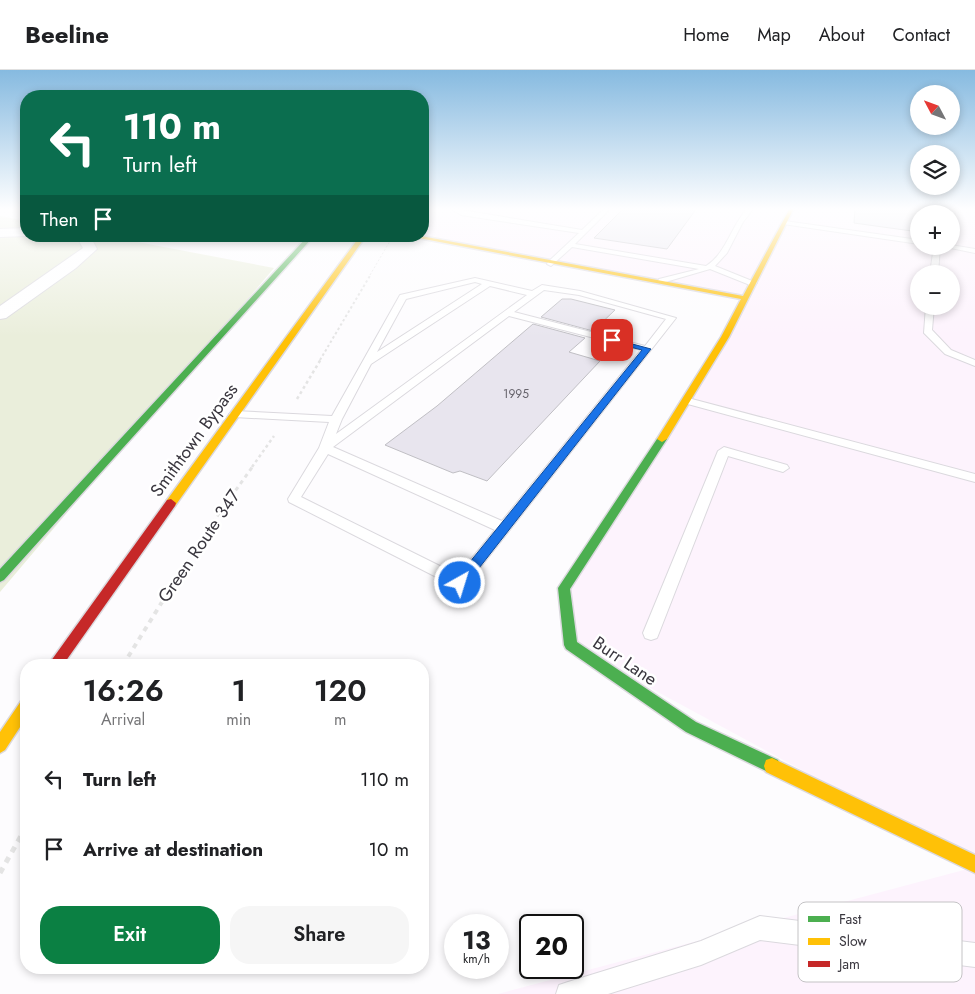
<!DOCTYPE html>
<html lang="en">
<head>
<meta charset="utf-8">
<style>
  body { margin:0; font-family:Jost,sans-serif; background:#f6f6f6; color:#202124; height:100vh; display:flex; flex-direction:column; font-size:19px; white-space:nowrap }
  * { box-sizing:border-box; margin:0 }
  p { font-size:16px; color:#757577 }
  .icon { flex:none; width:28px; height:28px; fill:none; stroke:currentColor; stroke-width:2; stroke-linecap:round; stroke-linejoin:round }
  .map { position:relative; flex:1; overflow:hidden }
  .sheet { position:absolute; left:20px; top:589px; width:409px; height:315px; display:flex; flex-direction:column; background:#fff; border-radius:20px; box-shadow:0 2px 8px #0003 }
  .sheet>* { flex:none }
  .top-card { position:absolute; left:20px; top:20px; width:409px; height:152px; border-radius:20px; box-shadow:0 2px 8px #0003; background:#0b6e4f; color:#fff; overflow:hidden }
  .needle { width:32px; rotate:311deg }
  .tools { position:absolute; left:910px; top:15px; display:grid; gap:10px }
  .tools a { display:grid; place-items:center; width:50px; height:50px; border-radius:50%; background:#fff; box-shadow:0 2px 8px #0003; font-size:25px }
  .speed { position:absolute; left:444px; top:844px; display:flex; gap:10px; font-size:25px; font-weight:700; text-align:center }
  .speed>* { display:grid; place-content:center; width:65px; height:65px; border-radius:50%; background:#fff; box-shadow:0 2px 8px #0003; line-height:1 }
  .speed small { font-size:12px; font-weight:400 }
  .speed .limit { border:2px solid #111; border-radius:8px; background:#fff; color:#111 }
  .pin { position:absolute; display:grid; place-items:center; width:42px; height:42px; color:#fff; margin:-21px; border-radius:10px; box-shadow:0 2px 8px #0006 }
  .me { position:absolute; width:55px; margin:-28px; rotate:39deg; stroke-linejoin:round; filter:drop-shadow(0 0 4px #0008) }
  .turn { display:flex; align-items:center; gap:18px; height:105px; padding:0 20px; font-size:22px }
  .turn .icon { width:65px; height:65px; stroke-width:2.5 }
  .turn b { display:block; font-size:35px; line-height:42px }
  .then { display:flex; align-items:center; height:48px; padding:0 20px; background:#0003; gap:10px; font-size:19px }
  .eta { display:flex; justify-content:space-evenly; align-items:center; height:85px; text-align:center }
  .eta b { font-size:30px; font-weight:600; line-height:35px }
  .button { display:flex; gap:10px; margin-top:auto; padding:10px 20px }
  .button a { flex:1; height:58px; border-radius:20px; background:#0b8043; color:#fff; font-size:20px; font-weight:600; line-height:58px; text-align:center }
  .button a+a { background:#f6f6f6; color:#202124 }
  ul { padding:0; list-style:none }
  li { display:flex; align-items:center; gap:15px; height:70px; padding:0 20px }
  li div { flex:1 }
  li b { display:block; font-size:19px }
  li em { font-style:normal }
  header { display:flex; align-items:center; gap:30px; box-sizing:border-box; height:70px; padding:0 25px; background:#fff; border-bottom:1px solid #e0e0e0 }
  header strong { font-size:24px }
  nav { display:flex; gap:28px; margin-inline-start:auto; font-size:18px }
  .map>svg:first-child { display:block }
  .commercial { fill:#fdf3fd; fill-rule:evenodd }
  .green { fill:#eaeedb }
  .building { fill:#e8e5ee; stroke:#c0bfc4 }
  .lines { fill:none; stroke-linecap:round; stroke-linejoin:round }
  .lane-casing { stroke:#dbd9de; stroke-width:2 }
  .street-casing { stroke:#dbd9de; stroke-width:2 }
  .fast-casing { stroke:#dbd9de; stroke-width:3 }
  .slow-casing { stroke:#dbd9de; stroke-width:3 }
  .jam-casing { stroke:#dbd9de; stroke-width:3 }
  .path-far5 { stroke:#e4e4e4; stroke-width:1; stroke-dasharray:2 2; stroke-linecap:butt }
  .path-far4 { stroke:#e4e4e4; stroke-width:2; stroke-dasharray:2.5 2.5; stroke-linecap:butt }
  .path-far3 { stroke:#e4e4e4; stroke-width:2.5; stroke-dasharray:3 3; stroke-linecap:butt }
  .path-far2 { stroke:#e4e4e4; stroke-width:3; stroke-dasharray:4 4; stroke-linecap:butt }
  .path-far1 { stroke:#e4e4e4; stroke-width:4; stroke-dasharray:5 5; stroke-linecap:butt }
  .path { stroke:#e4e4e4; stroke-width:5; stroke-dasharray:6 6; stroke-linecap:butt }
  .lane { fill:#fff; fill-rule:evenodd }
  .street { fill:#fff; fill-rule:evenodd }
  .fast { fill:#4caf50; fill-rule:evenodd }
  .slow { fill:#ffc107; fill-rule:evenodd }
  .jam { fill:#c62828; fill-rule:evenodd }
  .route { fill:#1a73e8; stroke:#114b97 }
  .labels { text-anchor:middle; stroke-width:5; stroke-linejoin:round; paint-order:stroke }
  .far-number-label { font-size:12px; fill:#67646c }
  .street-label { font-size:18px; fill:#3a373f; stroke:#fff }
  .key { fill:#fff; stroke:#c4c3c5; stroke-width:1 }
  .key-label { font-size:14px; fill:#3a373f }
</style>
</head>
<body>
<header>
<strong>Beeline</strong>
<nav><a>Home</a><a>Map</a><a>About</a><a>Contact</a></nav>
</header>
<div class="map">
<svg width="975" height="924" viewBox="0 0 975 924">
  <rect width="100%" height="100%" fill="#fdfcfe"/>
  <!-- commercial -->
  <path class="commercial" d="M 423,138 L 975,138 L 975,794 L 571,575 L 564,518 L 744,228 L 422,166 ZM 919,144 L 951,144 L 951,176 L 919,176 ZM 919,204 L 951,204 L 951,236 L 919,236 Z
    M 975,797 L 975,924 L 498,924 Z"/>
  <!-- green -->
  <path class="green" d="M 0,146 L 26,151 L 26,166 L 106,166 L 274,198 L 0,522 Z"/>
  <!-- building -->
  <path class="building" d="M 624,138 L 697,138 L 667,179 L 594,168 Z
    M 855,138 L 955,138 L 957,168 L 951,167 L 951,144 L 919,144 L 919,162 L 854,153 Z
    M 562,229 L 571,229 L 615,240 L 593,261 L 541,247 Z
    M 533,254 L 585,268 L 569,282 L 600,291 L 487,411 L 460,401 L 453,403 L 385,375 L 437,336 Z"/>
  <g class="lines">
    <!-- lane casing -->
    <g class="lane-casing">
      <path id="lane" d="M 450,138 L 582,160 L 605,138 L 611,138 L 575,174 L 706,196 C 727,183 731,155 748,138 L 754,138 L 743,152 L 727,183 L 715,196 L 757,213 L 750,215 L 710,199 L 662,213 L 658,211 L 659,209 L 699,199 L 572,177 L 551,196 L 547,194 L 548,192 L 579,163 L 461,145 Z
        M 785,151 L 919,170 L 919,174 L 783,154 Z
        M 951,175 L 975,179 L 975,183 L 941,176 Z
        M 934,176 L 940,176 L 938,204 L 930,204 Z
        M 475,208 L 532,221 L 542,215 L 580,221 L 676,248 L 465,517 L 460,519 L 289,432 L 288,429 L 319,378 L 329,352 L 234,347 L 229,344 L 234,341 L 332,346 L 400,225 ZM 475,212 L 482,214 L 377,282 L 406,229 ZM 490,216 L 527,225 L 336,364 L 342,349 L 371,294 ZM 544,220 L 579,225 L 666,249 L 645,276 L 514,242 ZM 509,246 L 641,280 L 502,451 L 333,377 ZM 328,384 L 495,460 L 458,505 L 301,427 Z
        M 926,236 L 934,236 L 932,260 L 951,280 L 975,290 L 975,296 L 945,284 L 924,263 Z
        M 688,328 L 975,404 L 975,412 L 684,333 L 684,329 Z
        M 724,377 L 787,395 L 789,398 L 783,402 L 728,386 L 659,563 L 657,568 L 651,570 L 645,568 L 643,563 L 718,381 Z
        M 760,846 L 975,873 L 975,897 L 760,870 L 701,895 L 608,924 L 556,924 L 559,915 L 568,912 L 701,871 Z"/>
    </g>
    <!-- street casing -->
    <g class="street-casing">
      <path id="street" d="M 26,158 L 26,166 L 0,167 L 0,159 Z
        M 71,166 L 90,166 L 97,179 L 76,198 L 6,248 L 0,249 L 0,236 L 83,178 L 79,171 Z"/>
    </g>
    <!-- fast casing -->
    <g class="fast-casing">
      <path id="fast" d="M 308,166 L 314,166 L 4,510 L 0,512 L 0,499 Z
        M 662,366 L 667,369 L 570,519 L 577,572 L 696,652 L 778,690 L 780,696 L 778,702 L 772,704 L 686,662 L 566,579 L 564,575 L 558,518 L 657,369 Z"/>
    </g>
    <!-- slow casing -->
    <g class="slow-casing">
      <path id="slow" d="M 790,138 L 794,138 L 729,267 L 667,369 L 662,372 L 657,369 L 721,267 L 741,229 L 408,166 L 421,166 L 743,226 Z
        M 360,166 L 366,166 L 175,436 L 167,436 L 166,433 L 167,430 Z
        M 26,629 L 26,648 L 5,680 L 0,683 L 0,662 L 21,631 Z
        M 772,688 L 975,785 L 975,803 L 766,702 L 764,696 L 766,690 Z"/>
    </g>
    <!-- jam casing -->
    <g class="jam-casing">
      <path id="jam" d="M 171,429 L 176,433 L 175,436 L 63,595 L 48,595 L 167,430 Z"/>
    </g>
    <!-- path-far5 -->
    <path class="path-far5" d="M 370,205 L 390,171"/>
    <!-- path-far4 -->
    <path class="path-far4" d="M 320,290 L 371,204"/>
    <!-- path-far3 -->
    <path class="path-far3" d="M 297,329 L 321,289
      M 252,397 L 274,366"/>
    <!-- path-far2 -->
    <path class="path-far2" d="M 161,534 L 206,462 L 253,396"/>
    <!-- path-far1 -->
    <path class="path-far1" d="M 123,595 L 162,532"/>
    <!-- path -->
    <path class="path" d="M 0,803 L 26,757"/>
    <!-- lane -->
    <use href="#lane" class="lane"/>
    <!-- street -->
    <use href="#street" class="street"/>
    <!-- fast -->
    <use href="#fast" class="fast"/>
    <!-- slow -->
    <use href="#slow" class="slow"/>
    <!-- jam -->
    <use href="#jam" class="jam"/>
  </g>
  <!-- sky -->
  <linearGradient id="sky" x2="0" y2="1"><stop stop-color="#86bae0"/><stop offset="0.52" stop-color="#fefeff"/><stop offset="1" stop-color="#fefeff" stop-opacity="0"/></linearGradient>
  <rect width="975" height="267" fill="url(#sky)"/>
  <!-- route -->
  <path class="route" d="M 610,268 L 651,279 L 465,516 L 456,516 L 454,513 L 456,509 L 642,280 L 610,272 Z"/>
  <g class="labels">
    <!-- far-number labels -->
    <g class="far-number-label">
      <text x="516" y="328">1995</text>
    </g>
    <!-- street labels -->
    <g class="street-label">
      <text transform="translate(194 370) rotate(-54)" y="6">Smithtown Bypass</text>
      <text transform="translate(199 476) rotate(-56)" y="6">Green Route 347</text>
      <text transform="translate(625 591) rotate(34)" y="6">Burr Lane</text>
    </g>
  </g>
  <!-- legend -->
  <rect x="798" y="832" width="164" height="80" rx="8" class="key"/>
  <rect x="808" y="846" width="22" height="6" fill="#4caf50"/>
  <rect x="808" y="868" width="22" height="7" fill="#ffc107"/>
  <rect x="808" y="891" width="22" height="6" fill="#c62828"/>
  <g class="key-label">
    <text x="839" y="854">Fast</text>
    <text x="839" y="876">Slow</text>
    <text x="839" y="899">Jam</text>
  </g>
</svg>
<div class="tools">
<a><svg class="needle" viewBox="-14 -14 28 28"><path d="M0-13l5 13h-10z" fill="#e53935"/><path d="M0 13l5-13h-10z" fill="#757577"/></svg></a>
<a><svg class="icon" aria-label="layers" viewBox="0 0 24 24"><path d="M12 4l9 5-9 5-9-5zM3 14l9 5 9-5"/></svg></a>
<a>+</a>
<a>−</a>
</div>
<div class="speed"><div>13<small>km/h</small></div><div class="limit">20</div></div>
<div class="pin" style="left:612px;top:270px;background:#d93025"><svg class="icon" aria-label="arrive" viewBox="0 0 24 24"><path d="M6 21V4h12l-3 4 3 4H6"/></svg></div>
<svg class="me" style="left:460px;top:513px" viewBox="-20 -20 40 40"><circle r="17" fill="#1a73e8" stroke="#fff" stroke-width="3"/><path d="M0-11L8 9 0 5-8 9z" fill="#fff"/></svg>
<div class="top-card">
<div class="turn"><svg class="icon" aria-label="left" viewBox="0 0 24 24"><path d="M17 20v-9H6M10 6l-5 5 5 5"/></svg><div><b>110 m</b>Turn left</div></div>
<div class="then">Then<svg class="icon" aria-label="arrive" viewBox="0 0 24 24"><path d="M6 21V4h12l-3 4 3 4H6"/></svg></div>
</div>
<section class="sheet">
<div class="eta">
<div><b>16:26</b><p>Arrival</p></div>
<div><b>1</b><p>min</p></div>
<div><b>120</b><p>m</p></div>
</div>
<ul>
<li><svg class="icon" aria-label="left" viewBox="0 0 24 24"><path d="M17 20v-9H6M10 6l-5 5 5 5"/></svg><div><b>Turn left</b></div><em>110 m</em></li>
<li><svg class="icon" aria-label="arrive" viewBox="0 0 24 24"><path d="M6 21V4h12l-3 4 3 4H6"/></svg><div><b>Arrive at destination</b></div><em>10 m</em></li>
</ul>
<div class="button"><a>Exit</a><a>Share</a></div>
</section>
</div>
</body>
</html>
